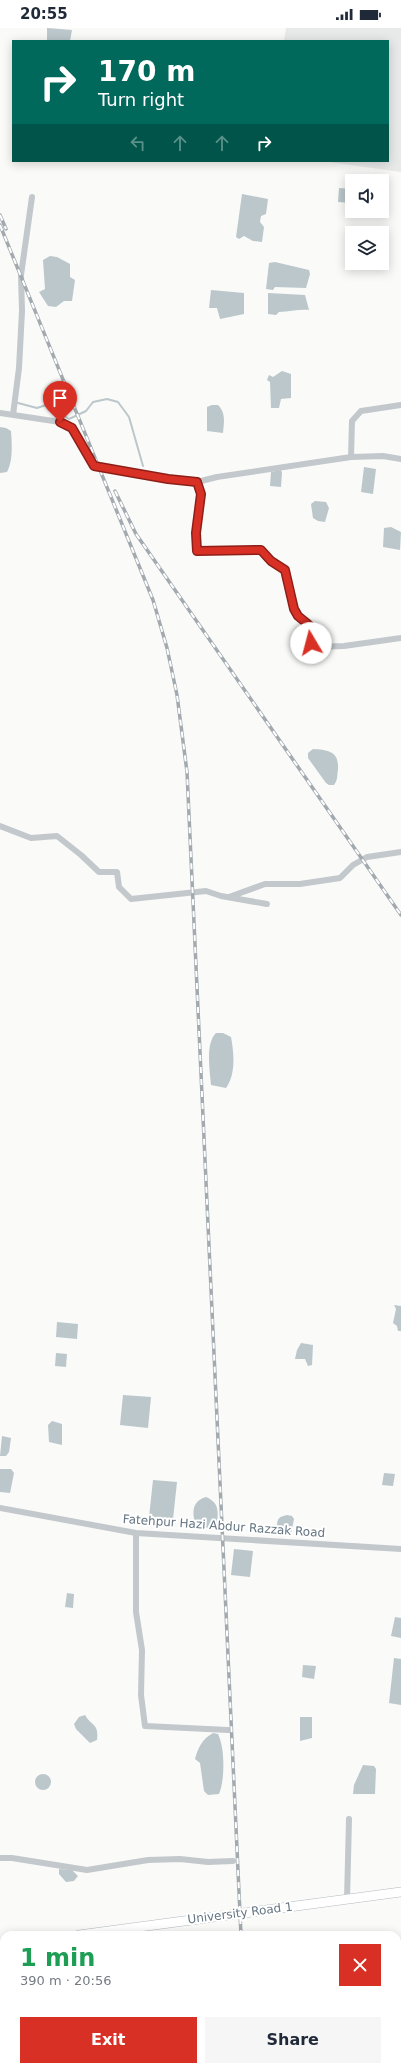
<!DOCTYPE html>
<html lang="en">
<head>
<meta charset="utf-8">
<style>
  body { margin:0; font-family:"DejaVu Sans",sans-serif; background:#f6f6f7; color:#1f2937; height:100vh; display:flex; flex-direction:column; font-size:15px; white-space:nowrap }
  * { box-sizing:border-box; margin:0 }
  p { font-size:13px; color:#747a83 }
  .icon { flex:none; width:22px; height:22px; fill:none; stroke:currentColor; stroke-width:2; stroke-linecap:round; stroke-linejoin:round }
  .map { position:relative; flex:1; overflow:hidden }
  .panel { position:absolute; left:0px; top:1903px; width:401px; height:140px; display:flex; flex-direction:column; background:#fff; border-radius:12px 12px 0 0; box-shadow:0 2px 10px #0003 }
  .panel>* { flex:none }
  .guide { position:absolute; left:12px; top:12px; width:377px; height:122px; border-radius:0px; box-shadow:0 2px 10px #0003; background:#00695c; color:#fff; overflow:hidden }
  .buttons { position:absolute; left:345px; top:146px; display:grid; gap:8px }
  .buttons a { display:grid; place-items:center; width:44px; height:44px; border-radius:0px; background:#fff; box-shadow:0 2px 10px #0003; font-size:20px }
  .pin { position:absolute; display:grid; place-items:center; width:34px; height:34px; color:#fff; margin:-41px -17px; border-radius:50% 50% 50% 0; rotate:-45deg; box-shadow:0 0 4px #0007 }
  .pin .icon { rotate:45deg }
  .me { position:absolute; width:44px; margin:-22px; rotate:352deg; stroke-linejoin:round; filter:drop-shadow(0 0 3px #0008) }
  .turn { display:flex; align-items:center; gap:14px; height:84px; padding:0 20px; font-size:18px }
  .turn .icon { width:52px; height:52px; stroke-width:2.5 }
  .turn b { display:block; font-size:28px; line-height:34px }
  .lanes { display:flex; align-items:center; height:38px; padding:0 20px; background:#0003; justify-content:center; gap:20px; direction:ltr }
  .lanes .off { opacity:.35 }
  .round { display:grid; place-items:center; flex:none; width:42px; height:42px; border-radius:0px; background:#f6f6f7 }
  .overview { display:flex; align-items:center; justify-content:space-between; height:68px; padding:0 20px }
  h1 { font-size:24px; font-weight:700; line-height:30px; color:#1e9e55 }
  .cta { display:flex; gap:8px; margin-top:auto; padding:8px 20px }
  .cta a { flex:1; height:46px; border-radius:0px; background:#d93025; color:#fff; font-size:16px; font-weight:700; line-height:46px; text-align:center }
  .cta a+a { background:#f6f6f7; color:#1f2937 }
  .status { display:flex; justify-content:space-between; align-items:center; height:28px; padding:0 20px; background:#fff; direction:ltr }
  .status svg { height:11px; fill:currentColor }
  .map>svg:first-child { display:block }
  .built { fill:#e8e9e9 }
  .water { fill:#bbc7cb }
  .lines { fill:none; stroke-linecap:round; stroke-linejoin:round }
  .stream { stroke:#bbc7cb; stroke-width:2 }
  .secondary-casing { stroke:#b3babf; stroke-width:10 }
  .minor { stroke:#c3c8cc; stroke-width:6 }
  .secondary { stroke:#fff; stroke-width:9 }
  .rail-casing { stroke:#a2aab0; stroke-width:3.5 }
  .rail { stroke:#fff; stroke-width:2; stroke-dasharray:6; stroke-linecap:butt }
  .route-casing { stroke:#8d1f18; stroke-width:10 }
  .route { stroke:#d93025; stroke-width:7 }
  .labels { text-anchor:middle; stroke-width:4; stroke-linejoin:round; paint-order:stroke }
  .street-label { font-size:12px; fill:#657683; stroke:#fff }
</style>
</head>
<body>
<div class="status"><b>20:55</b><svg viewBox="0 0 49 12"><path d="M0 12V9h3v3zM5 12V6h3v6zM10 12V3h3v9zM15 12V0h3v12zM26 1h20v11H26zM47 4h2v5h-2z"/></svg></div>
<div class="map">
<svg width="401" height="2043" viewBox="0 0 401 2043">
  <rect width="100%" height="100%" fill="#fafaf8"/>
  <!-- built -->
  <path class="built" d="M 286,0 L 401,0 L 401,144 L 322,133 L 388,133 L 388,13 L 284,13 Z"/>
  <!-- water -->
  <path class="water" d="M 47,0 L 72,2 L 70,13 L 47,13 Z
    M 339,160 L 352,161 L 352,175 L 338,174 Z
    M 242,166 L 268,171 L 266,186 L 261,188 L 260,194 L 264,199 L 262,214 L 253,213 L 244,208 L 239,211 L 236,209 Z
    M 50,228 L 57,229 L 70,236 L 70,249 L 75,252 L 72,273 L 64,273 L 56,279 L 48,278 L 39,264 L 45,261 L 43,232 Z
    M 275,234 L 309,242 L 310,246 L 306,260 L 275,259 L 273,262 L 266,261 L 269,235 Z
    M 211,262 L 244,265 L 244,286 L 220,291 L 217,280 L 209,280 Z
    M 268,265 L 305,267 L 309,282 C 298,281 290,284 279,284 L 276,287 L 268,286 Z
    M 282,343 L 291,346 L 291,370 L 281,371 L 279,380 L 271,380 L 270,354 L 267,352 L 269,347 L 273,349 Z
    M 212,377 L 218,377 C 226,385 224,394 223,405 L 207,403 L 207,379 Z
    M 0,399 L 6,400 L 11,403 C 12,417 13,433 7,444 L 0,445 Z
    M 364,439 L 376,441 L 373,466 L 361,464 Z
    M 281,442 L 282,445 L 281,459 L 270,458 L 271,444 Z
    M 315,473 L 326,474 L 329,480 L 325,494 L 318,493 L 313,490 L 311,476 Z
    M 391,499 L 401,504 L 400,522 L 383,519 L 384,500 Z
    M 313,721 C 328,722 339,723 338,741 C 337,747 338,752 334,757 L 329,757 L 326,755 L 308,730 L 308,725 Z
    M 216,1005 L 223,1005 L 231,1009 C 234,1025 236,1046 226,1060 L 211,1057 C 210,1043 205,1016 216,1005 Z
    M 394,1277 L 401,1278 L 401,1303 L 398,1303 L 397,1298 L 393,1295 L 396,1281 Z
    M 57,1294 L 78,1296 L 77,1311 L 56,1309 Z
    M 301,1315 L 313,1317 L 312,1337 L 308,1338 L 305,1331 L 295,1331 L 297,1322 Z
    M 56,1325 L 67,1326 L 66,1339 L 55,1338 Z
    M 123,1367 L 151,1369 L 148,1400 L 120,1397 Z
    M 52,1393 L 62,1396 L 62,1417 L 49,1414 L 48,1397 Z
    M 2,1408 L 11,1410 L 9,1424 L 6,1428 L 0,1428 Z
    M 0,1441 L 11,1441 L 14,1445 L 10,1465 L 0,1464 Z
    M 384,1445 L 395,1446 L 393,1458 L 382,1457 Z
    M 153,1452 L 177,1454 L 173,1491 L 149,1489 Z
    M 206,1469 C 220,1475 218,1484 217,1497 L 210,1502 L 194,1491 C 192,1480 195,1472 206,1469 Z
    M 287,1487 L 292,1488 L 294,1491 L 291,1506 L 281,1505 L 277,1500 C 277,1491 278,1489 287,1487 Z
    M 234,1521 L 253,1523 L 250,1549 L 231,1547 Z
    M 67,1565 L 74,1566 L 73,1580 L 65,1579 Z
    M 395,1589 L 401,1590 L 401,1610 L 391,1608 Z
    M 394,1630 L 401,1631 L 401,1677 L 389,1675 Z
    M 303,1637 L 316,1638 L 314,1651 L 302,1649 Z
    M 85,1687 C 92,1699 99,1695 97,1712 L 90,1715 L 76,1701 L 74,1696 L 79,1689 Z
    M 300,1689 L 312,1689 L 312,1710 L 300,1713 Z
    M 213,1705 L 218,1706 C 225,1720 225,1752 219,1766 L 208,1767 L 204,1763 L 200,1735 L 195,1731 C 198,1720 202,1711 213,1705 Z
    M 363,1737 L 374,1738 L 376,1741 L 375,1766 L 353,1766 L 354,1757 Z
    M35 1754a8 8 0 1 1 16 0a8 8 0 1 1-16 0Z
    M 59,1841 L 72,1842 L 78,1848 L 74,1853 L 66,1854 L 59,1846 Z"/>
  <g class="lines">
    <!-- stream -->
    <path class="stream" d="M 18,375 L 37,380 L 49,376 L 60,377 L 64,388 L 69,391 L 86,383 L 93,374 L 107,371 L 118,374 L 129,389 L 143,438
      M 0,1981 L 4,1980"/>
    <!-- secondary casing -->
    <g class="secondary-casing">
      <path id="secondary" d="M 79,1907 L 401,1864
        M 0,1918 L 4,1918"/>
    </g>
    <!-- minor -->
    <path class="minor" d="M 0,385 L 60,394 L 72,400 L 94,438 L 168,451 L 197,454 L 217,449 L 351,429 L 352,393 L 361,383 L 401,377
      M 13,387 L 19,340 L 22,283 L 21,247 L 32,169
      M 351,429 L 383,428 L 401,431
      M 197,454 L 201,466 L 196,505 L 197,523 L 261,522 L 271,533 L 285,542 L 294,581 L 298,588 L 309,597 L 311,615 L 315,619 L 344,618 L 401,610
      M 0,798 L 31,810 L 57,808 L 81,827 L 99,844 L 117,844 L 119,859 L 131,871 L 206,863 L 221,868 L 267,876
      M 229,869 L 265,856 L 300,856 L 340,850 L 353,837 L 367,829 L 401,824
      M 0,1480 L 136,1505 L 401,1521
      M 136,1505 L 136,1584 L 142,1622 L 141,1667 L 145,1698 L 228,1702
      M 0,1830 L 12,1830 L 87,1842 L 148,1832 L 180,1831 L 208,1834 L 233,1833
      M 347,1872 L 349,1791"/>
    <!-- secondary -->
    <use href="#secondary" class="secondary"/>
    <!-- rail casing -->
    <g class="rail-casing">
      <path id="rail" d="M 0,187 L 6,201
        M 0,197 L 153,572 L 167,620 L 177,667 L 187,744 L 241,1907
        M 115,463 L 136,506 L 401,887
        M 248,2039 L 249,2043"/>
    </g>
    <!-- rail -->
    <use href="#rail" class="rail"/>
  </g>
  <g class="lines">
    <!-- route casing -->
    <g class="route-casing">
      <path id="route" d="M 60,394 L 72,400 L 94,438 L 168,451 L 197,454 L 201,466 L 196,505 L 197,523 L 261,522 L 271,533 L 285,542 L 294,581 L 298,588 L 309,597 L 311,615"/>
    </g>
    <!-- route -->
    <use href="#route" class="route"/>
  </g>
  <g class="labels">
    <!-- street labels -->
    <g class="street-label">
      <text transform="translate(224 1498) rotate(4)" y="4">Fatehpur Hazi Abdur Razzak Road</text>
      <text transform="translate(240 1885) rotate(-7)" y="4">University Road 1</text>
    </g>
  </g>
</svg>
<div class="buttons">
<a><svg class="icon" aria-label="sound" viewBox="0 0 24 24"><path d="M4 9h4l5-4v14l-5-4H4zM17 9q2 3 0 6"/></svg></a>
<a><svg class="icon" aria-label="layers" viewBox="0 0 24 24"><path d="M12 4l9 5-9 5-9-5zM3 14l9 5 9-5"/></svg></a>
</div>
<div class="pin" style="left:60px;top:394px;background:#d93025"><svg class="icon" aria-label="arrive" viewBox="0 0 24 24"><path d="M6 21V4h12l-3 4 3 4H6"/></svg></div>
<svg class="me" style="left:311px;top:615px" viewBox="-20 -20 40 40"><circle r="19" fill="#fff"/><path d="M0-13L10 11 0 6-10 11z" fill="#d93025"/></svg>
<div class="guide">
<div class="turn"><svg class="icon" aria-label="right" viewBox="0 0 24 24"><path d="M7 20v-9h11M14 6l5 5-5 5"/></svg><div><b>170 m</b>Turn right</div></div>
<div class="lanes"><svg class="icon off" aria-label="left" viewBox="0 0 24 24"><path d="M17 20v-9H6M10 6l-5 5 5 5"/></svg><svg class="icon off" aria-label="ahead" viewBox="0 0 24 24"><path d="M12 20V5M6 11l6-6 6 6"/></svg><svg class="icon off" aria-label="ahead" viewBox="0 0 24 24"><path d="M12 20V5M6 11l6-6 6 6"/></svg><svg class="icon" aria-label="right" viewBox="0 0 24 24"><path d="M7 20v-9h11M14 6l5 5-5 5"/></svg></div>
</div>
<section class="panel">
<div class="overview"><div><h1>1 min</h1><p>390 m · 20:56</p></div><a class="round" style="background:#d93025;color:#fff"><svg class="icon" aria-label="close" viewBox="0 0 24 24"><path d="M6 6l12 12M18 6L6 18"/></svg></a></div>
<div class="cta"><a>Exit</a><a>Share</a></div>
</section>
</div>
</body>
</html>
